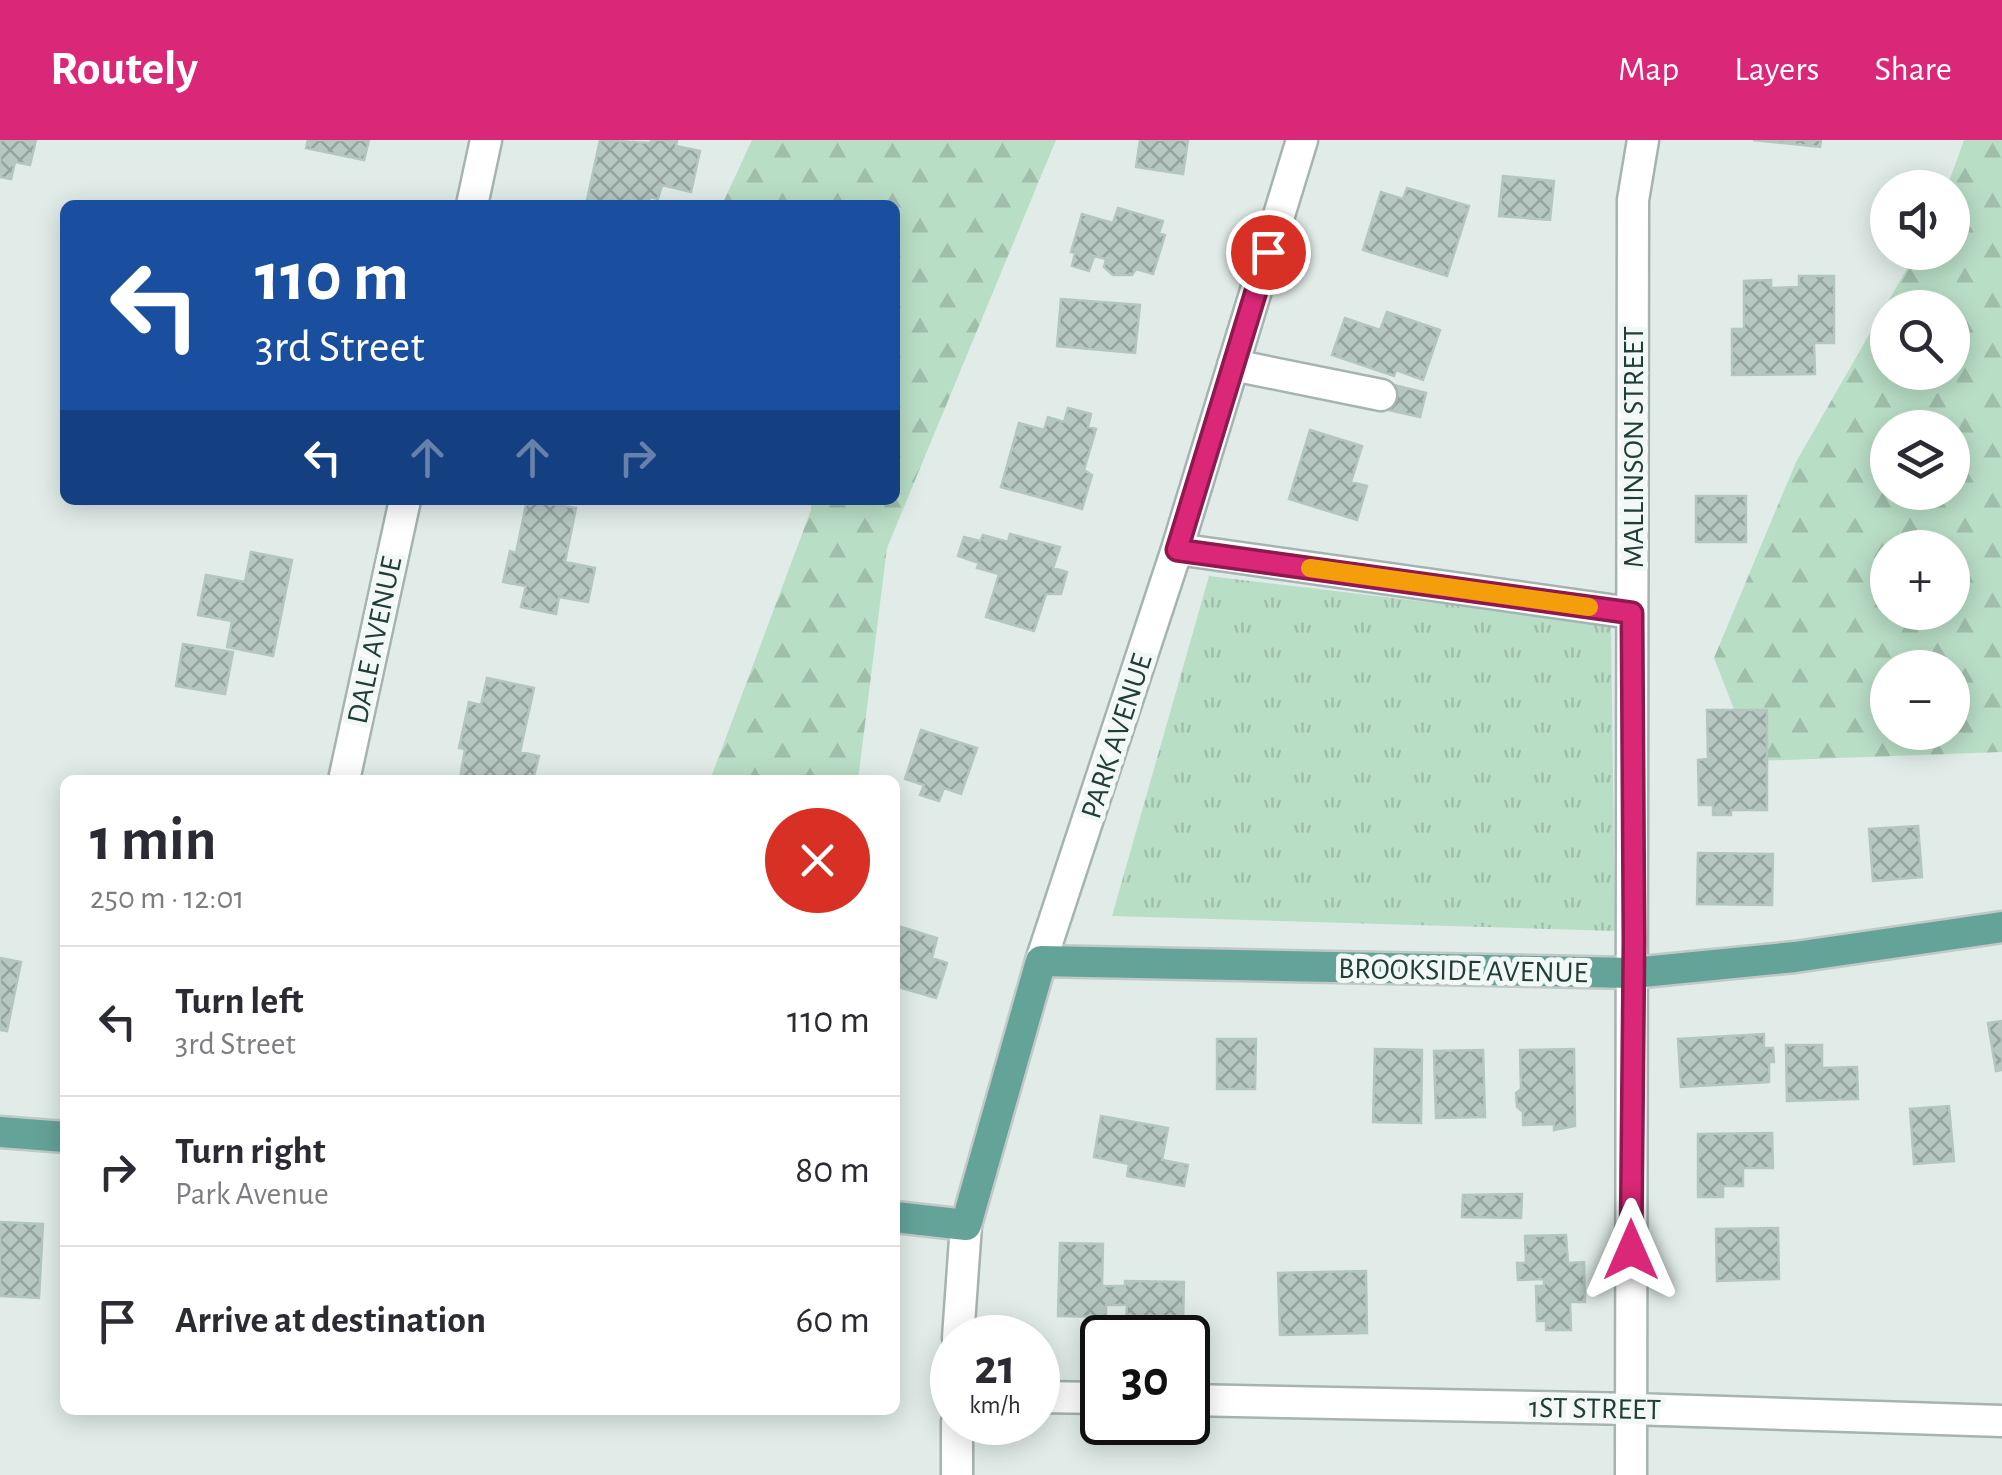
<!DOCTYPE html>
<html lang="en">
<head>
<meta charset="utf-8">
<style>
  body { margin:0; font-family:"Alegreya Sans",sans-serif; background:#f7f7f7; color:#2b2b33; height:100vh; display:flex; flex-direction:column; font-size:38px; white-space:nowrap }
  * { box-sizing:border-box; margin:0 }
  p { font-size:32px; color:#7c7c81 }
  .icon { flex:none; width:55px; height:55px; fill:none; stroke:currentColor; stroke-width:2; stroke-linecap:round; stroke-linejoin:round }
  .map { position:relative; flex:1; overflow:hidden }
  .drawer { position:absolute; left:60px; top:635px; width:840px; height:640px; display:flex; flex-direction:column; background:#fff; border-radius:15px; box-shadow:0 5px 25px #0003 }
  .drawer>* { flex:none }
  .hud { position:absolute; left:60px; top:60px; width:840px; height:305px; border-radius:15px; box-shadow:0 5px 25px #0003; background:#1a4fa0; color:#fff; overflow:hidden }
  .fabs { position:absolute; left:1870px; top:30px; display:grid; gap:20px }
  .fabs a { display:grid; place-items:center; width:100px; height:100px; border-radius:50%; background:#fff; box-shadow:0 5px 25px #0003; font-size:50px }
  .speed { position:absolute; left:930px; top:1175px; display:flex; gap:20px; font-size:50px; font-weight:700; text-align:center }
  .speed>* { display:grid; place-content:center; width:130px; height:130px; border-radius:50%; background:#fff; box-shadow:0 5px 25px #0003; line-height:1 }
  .speed small { font-size:25px; font-weight:400 }
  .speed .limit { border:5px solid #111; border-radius:15px; background:#fff; color:#111 }
  .pin { position:absolute; display:grid; place-items:center; width:85px; height:85px; color:#fff; margin:-42px; border:5px solid #fff; border-radius:50%; box-shadow:0 2px 10px #0007 }
  .me { position:absolute; width:110px; margin:-55px; rotate:0deg; stroke-linejoin:round; filter:drop-shadow(0 0 8px #0008) }
  .turn { display:flex; align-items:center; gap:35px; height:210px; padding:0 30px; font-size:45px }
  .turn .icon { width:130px; height:130px; stroke-width:2.5 }
  .turn b { display:block; font-size:70px; line-height:85px }
  .lanes { display:flex; align-items:center; height:95px; padding:0 30px; background:#0003; justify-content:center; gap:50px; direction:ltr }
  .lanes .off { opacity:.35 }
  .round { display:grid; place-items:center; flex:none; width:105px; height:105px; border-radius:52px; background:#f7f7f7 }
  .overview { display:flex; align-items:center; justify-content:space-between; height:170px; padding:0 30px }
  h1 { font-size:60px; font-weight:600; line-height:75px }
  ul { padding:0; list-style:none }
  li { display:flex; align-items:center; gap:30px; height:150px; padding:0 30px; border-top:2px solid #e1e1e2 }
  li div { flex:1 }
  li b { display:block; font-size:38px }
  li em { font-style:normal }
  header { display:flex; align-items:center; gap:60px; box-sizing:border-box; height:140px; padding:0 50px; background:#db2777; color:#fff }
  header strong { font-size:48px }
  nav { display:flex; gap:55px; margin-inline-start:auto; font-size:35px }
  .map>svg:first-child { display:block }
  .forest { fill:url(#forest-firs); fill-rule:evenodd }
  .park { fill:url(#park-tufts) }
  .building { fill:url(#building-cross-hatch); stroke:#b3c6c0; stroke-width:2.5 }
  .lines { fill:none; stroke-linecap:round; stroke-linejoin:round }
  .minor-casing { stroke:#a4b4b0; stroke-width:35 }
  .major-casing { stroke:#c1c9c7; stroke-width:35 }
  .minor { stroke:#fff; stroke-width:30 }
  .major { stroke:#64a398; stroke-width:30 }
  .route-casing { stroke:#8e194d; stroke-width:25 }
  .route { stroke:#db2777; stroke-width:18 }
  .slow { stroke:#f59e0b; stroke-width:18 }
  .labels { text-anchor:middle; stroke-width:10; stroke-linejoin:round; paint-order:stroke }
  .street-label { font-size:30px; fill:#213d38; stroke:#f2f8f6 }
</style>
</head>
<body>
<header>
<strong>Routely</strong>
<nav><a>Map</a><a>Layers</a><a>Share</a></nav>
</header>
<div class="map">
<svg width="2002" height="1335" viewBox="0 0 2002 1335">
  <defs>
    <pattern id="forest-firs" width="22" height="20" patternUnits="userSpaceOnUse" patternTransform="scale(2.5)"><rect width="22" height="20" fill="#b9dec6"/><path d="M5 1l3.5 6h-7zM16 11l3.5 6h-7z" fill="#9fbfab"/></pattern>
    <pattern id="park-tufts" width="24" height="20" patternUnits="userSpaceOnUse" patternTransform="scale(2.5)"><rect width="24" height="20" fill="#b9dec6"/><path d="M3 7l-1-3M5 7V3M7 7l1-3M15 17l-1-3M17 17v-4M19 17l1-3" fill="none" stroke="#9fbfab"/></pattern>
    <pattern id="building-cross-hatch" width="8" height="8" patternUnits="userSpaceOnUse" patternTransform="scale(2.5)"><rect width="8" height="8" fill="#b6c7c1"/><path d="M0 0l8 8M0 8l8-8" fill="none" stroke="#94a39e"/></pattern>
  </defs>
  <rect width="100%" height="100%" fill="#e1ece8"/>
  <!-- forest -->
  <path class="forest" d="M 752,0 L 1056,0 L 887,408 L 858,640 L 710,640 L 811,370 L 811,360 L 895,360 L 895,65 L 722,65 Z
    M 1964,0 L 2002,0 L 2002,612 L 1754,621 L 1714,518 L 1796,322 L 1916,113 L 1952,112 L 1952,48 L 1947,47 ZM 1888,168 L 1952,168 L 1952,232 L 1888,232 ZM 1888,288 L 1952,288 L 1952,352 L 1888,352 ZM 1888,408 L 1952,408 L 1952,472 L 1888,472 ZM 1888,528 L 1952,528 L 1952,592 L 1888,592 Z"/>
  <!-- park -->
  <path class="park" d="M 1209,436 L 1611,484 L 1615,791 L 1112,776 Z"/>
  <!-- building -->
  <path class="building" d="M 0,0 L 36,0 L 30,25 L 15,22 L 11,39 L 0,37 Z
    M 308,0 L 369,0 L 364,20 L 306,8 Z
    M 600,0 L 651,3 L 651,0 L 677,0 L 676,6 L 700,11 L 691,52 L 662,45 L 658,59 L 650,57 L 648,65 L 586,65 Z
    M 1140,0 L 1188,0 L 1183,34 L 1136,27 Z
    M 1753,0 L 1821,0 L 1820,7 Z
    M 1503,36 L 1554,41 L 1550,80 L 1499,76 Z
    M 1407,48 L 1469,66 L 1447,136 L 1363,110 L 1381,52 L 1403,59 Z
    M 1118,68 L 1163,81 L 1159,93 L 1165,95 L 1153,134 L 1136,129 L 1132,135 L 1113,135 L 1104,127 L 1106,119 L 1094,116 L 1089,131 L 1072,126 L 1075,113 L 1071,112 L 1082,74 L 1113,83 Z
    M 1799,136 L 1834,136 L 1834,203 L 1814,203 L 1815,234 L 1732,235 L 1732,189 L 1744,189 L 1744,141 L 1771,140 L 1771,148 L 1799,147 Z
    M 1061,159 L 1140,165 L 1135,213 L 1057,206 Z
    M 1387,172 L 1440,190 L 1423,240 L 1396,230 L 1394,236 L 1332,215 L 1345,178 L 1380,190 Z
    M 1386,243 L 1426,253 L 1420,277 L 1380,268 Z
    M 1068,268 L 1091,274 L 1088,287 L 1096,289 L 1084,330 L 1092,335 L 1082,369 L 1001,347 L 1019,283 L 1044,290 L 1048,277 L 1064,282 Z
    M 1310,290 L 1362,306 L 1351,342 L 1367,346 L 1357,380 L 1289,359 Z
    M 1696,356 L 1746,356 L 1746,402 L 1696,402 Z
    M 527,360 L 576,368 L 565,422 L 595,428 L 588,462 L 559,457 L 556,474 L 521,467 L 526,446 L 503,442 L 510,411 L 516,413 Z
    M 1010,394 L 1060,407 L 1053,428 L 1067,432 L 1061,454 L 1046,454 L 1034,491 L 986,477 L 999,434 L 977,428 L 979,423 L 958,416 L 964,397 L 980,401 L 983,395 L 1008,402 Z
    M 251,412 L 292,420 L 273,516 L 227,507 L 232,481 L 198,475 L 206,435 L 245,442 Z
    M 183,504 L 233,512 L 225,554 L 176,546 Z
    M 487,538 L 534,548 L 520,612 L 539,616 L 533,640 L 460,638 L 465,609 L 459,608 L 469,562 L 481,565 Z
    M 1707,570 L 1767,570 L 1767,670 L 1731,670 L 1731,675 L 1713,675 L 1713,665 L 1699,665 L 1698,620 L 1708,619 Z
    M 921,590 L 977,608 L 961,654 L 944,648 L 939,661 L 920,655 L 924,645 L 905,639 Z
    M 1918,686 L 1922,737 L 1873,741 L 1869,689 Z
    M 1698,713 L 1773,714 L 1772,765 L 1697,764 Z
    M 895,785 L 937,798 L 932,818 L 947,823 L 936,858 L 895,846 Z
    M 0,818 L 21,822 L 7,891 L 0,890 Z
    M 2002,881 L 2002,930 L 1996,931 L 1988,883 Z
    M 1764,894 L 1764,908 L 1773,908 L 1774,922 L 1769,922 L 1769,942 L 1681,947 L 1678,899 Z
    M 1217,899 L 1256,899 L 1255,949 L 1217,949 Z
    M 1786,905 L 1822,905 L 1822,928 L 1857,927 L 1858,959 L 1787,961 Z
    M 1375,909 L 1422,910 L 1421,983 L 1373,982 Z
    M 1574,909 L 1575,986 L 1554,990 L 1554,984 L 1523,985 L 1523,972 L 1517,967 L 1516,953 L 1521,949 L 1520,910 Z
    M 1483,910 L 1485,977 L 1436,978 L 1434,911 Z
    M 1949,966 L 1954,1021 L 1914,1024 L 1910,969 Z
    M 1101,976 L 1168,988 L 1162,1020 L 1188,1025 L 1184,1046 L 1127,1036 L 1129,1024 L 1094,1017 Z
    M 1772,993 L 1773,1028 L 1743,1028 L 1743,1046 L 1723,1046 L 1723,1057 L 1698,1057 L 1698,994 Z
    M 1522,1054 L 1521,1078 L 1462,1077 L 1463,1055 Z
    M 0,1082 L 43,1084 L 39,1158 L 0,1156 Z
    M 1778,1088 L 1779,1139 L 1717,1141 L 1716,1089 Z
    M 1566,1095 L 1568,1123 L 1584,1122 L 1585,1162 L 1570,1162 L 1571,1190 L 1546,1190 L 1546,1181 L 1537,1181 L 1536,1146 L 1544,1146 L 1544,1139 L 1518,1140 L 1517,1123 L 1526,1123 L 1525,1096 Z
    M 1060,1103 L 1103,1104 L 1102,1146 L 1125,1146 L 1125,1141 L 1184,1142 L 1183,1182 L 1126,1181 L 1127,1165 L 1106,1165 L 1106,1177 L 1058,1176 Z
    M 1366,1131 L 1367,1193 L 1280,1195 L 1278,1133 Z"/>
  <g class="lines">
    <!-- minor casing -->
    <g class="minor-casing">
      <path id="minor" d="M 472,65 L 486,0
        M 1233,225 L 1381,255
        M 1177,409 L 1631,473
        M 344,640 L 405,360
        M 1041,821 L 1177,409 L 1302,0
        M 958,1198 L 966,1085
        M 1038,1257 L 1102,1258
        M 1188,1260 L 1632,1269 L 2002,1281
        M 957,1335 L 957,1282
        M 1631,1335 L 1633,60 L 1643,0"/>
    </g>
    <!-- major casing -->
    <g class="major-casing">
      <path id="major" d="M 0,992 L 65,997
        M 895,1077 L 966,1085 L 1041,821 L 1632,833 L 1795,817 L 2002,787"/>
    </g>
    <!-- minor -->
    <use href="#minor" class="minor"/>
    <!-- major -->
    <use href="#major" class="major"/>
  </g>
  <g class="lines">
    <!-- route casing -->
    <g class="route-casing">
      <path id="route" d="M 1268,112 L 1177,410 L 1632,473 L 1634,801 L 1631,1110"/>
    </g>
    <!-- route -->
    <use href="#route" class="route"/>
    <!-- slow -->
    <path class="slow" d="M 1310,428 L 1589,467"/>
  </g>
  <g class="labels">
    <!-- street labels -->
    <g class="street-label">
      <text transform="translate(1633 307) rotate(-90)" y="10">MALLINSON STREET</text>
      <text transform="translate(374 500) rotate(-78)" y="10">DALE AVENUE</text>
      <text transform="translate(1116 596) rotate(-72)" y="10">PARK AVENUE</text>
      <text transform="translate(1463 830) rotate(1)" y="10">BROOKSIDE AVENUE</text>
      <text transform="translate(1595 1268) rotate(1)" y="10">1ST STREET</text>
    </g>
  </g>
</svg>
<div class="fabs">
<a><svg class="icon" aria-label="sound" viewBox="0 0 24 24"><path d="M4 9h4l5-4v14l-5-4H4zM17 9q2 3 0 6"/></svg></a>
<a><svg class="icon" aria-label="search" viewBox="0 0 24 24"><circle cx="10" cy="10" r="6"/><path d="M15 15l6 6"/></svg></a>
<a><svg class="icon" aria-label="layers" viewBox="0 0 24 24"><path d="M12 4l9 5-9 5-9-5zM3 14l9 5 9-5"/></svg></a>
<a>+</a>
<a>−</a>
</div>
<div class="speed"><div>21<small>km/h</small></div><div class="limit">30</div></div>
<div class="pin" style="left:1268px;top:112px;background:#d93025"><svg class="icon" aria-label="arrive" viewBox="0 0 24 24"><path d="M6 21V4h12l-3 4 3 4H6"/></svg></div>
<svg class="me" style="left:1631px;top:1110px" viewBox="-20 -20 40 40"><path d="M0-17L14 15 0 8-14 15z" fill="#db2777" stroke="#fff" stroke-width="4"/></svg>
<div class="hud">
<div class="turn"><svg class="icon" aria-label="left" viewBox="0 0 24 24"><path d="M17 20v-9H6M10 6l-5 5 5 5"/></svg><div><b>110 m</b>3rd Street</div></div>
<div class="lanes"><svg class="icon" aria-label="left" viewBox="0 0 24 24"><path d="M17 20v-9H6M10 6l-5 5 5 5"/></svg><svg class="icon off" aria-label="ahead" viewBox="0 0 24 24"><path d="M12 20V5M6 11l6-6 6 6"/></svg><svg class="icon off" aria-label="ahead" viewBox="0 0 24 24"><path d="M12 20V5M6 11l6-6 6 6"/></svg><svg class="icon off" aria-label="right" viewBox="0 0 24 24"><path d="M7 20v-9h11M14 6l5 5-5 5"/></svg></div>
</div>
<section class="drawer">
<div class="overview"><div><h1>1 min</h1><p>250 m · 12:01</p></div><a class="round" style="background:#d93025;color:#fff"><svg class="icon" aria-label="close" viewBox="0 0 24 24"><path d="M6 6l12 12M18 6L6 18"/></svg></a></div>
<ul>
<li><svg class="icon" aria-label="left" viewBox="0 0 24 24"><path d="M17 20v-9H6M10 6l-5 5 5 5"/></svg><div><b>Turn left</b><p>3rd Street</p></div><em>110 m</em></li>
<li><svg class="icon" aria-label="right" viewBox="0 0 24 24"><path d="M7 20v-9h11M14 6l5 5-5 5"/></svg><div><b>Turn right</b><p>Park Avenue</p></div><em>80 m</em></li>
<li><svg class="icon" aria-label="arrive" viewBox="0 0 24 24"><path d="M6 21V4h12l-3 4 3 4H6"/></svg><div><b>Arrive at destination</b></div><em>60 m</em></li>
</ul>
</section>
</div>
</body>
</html>
